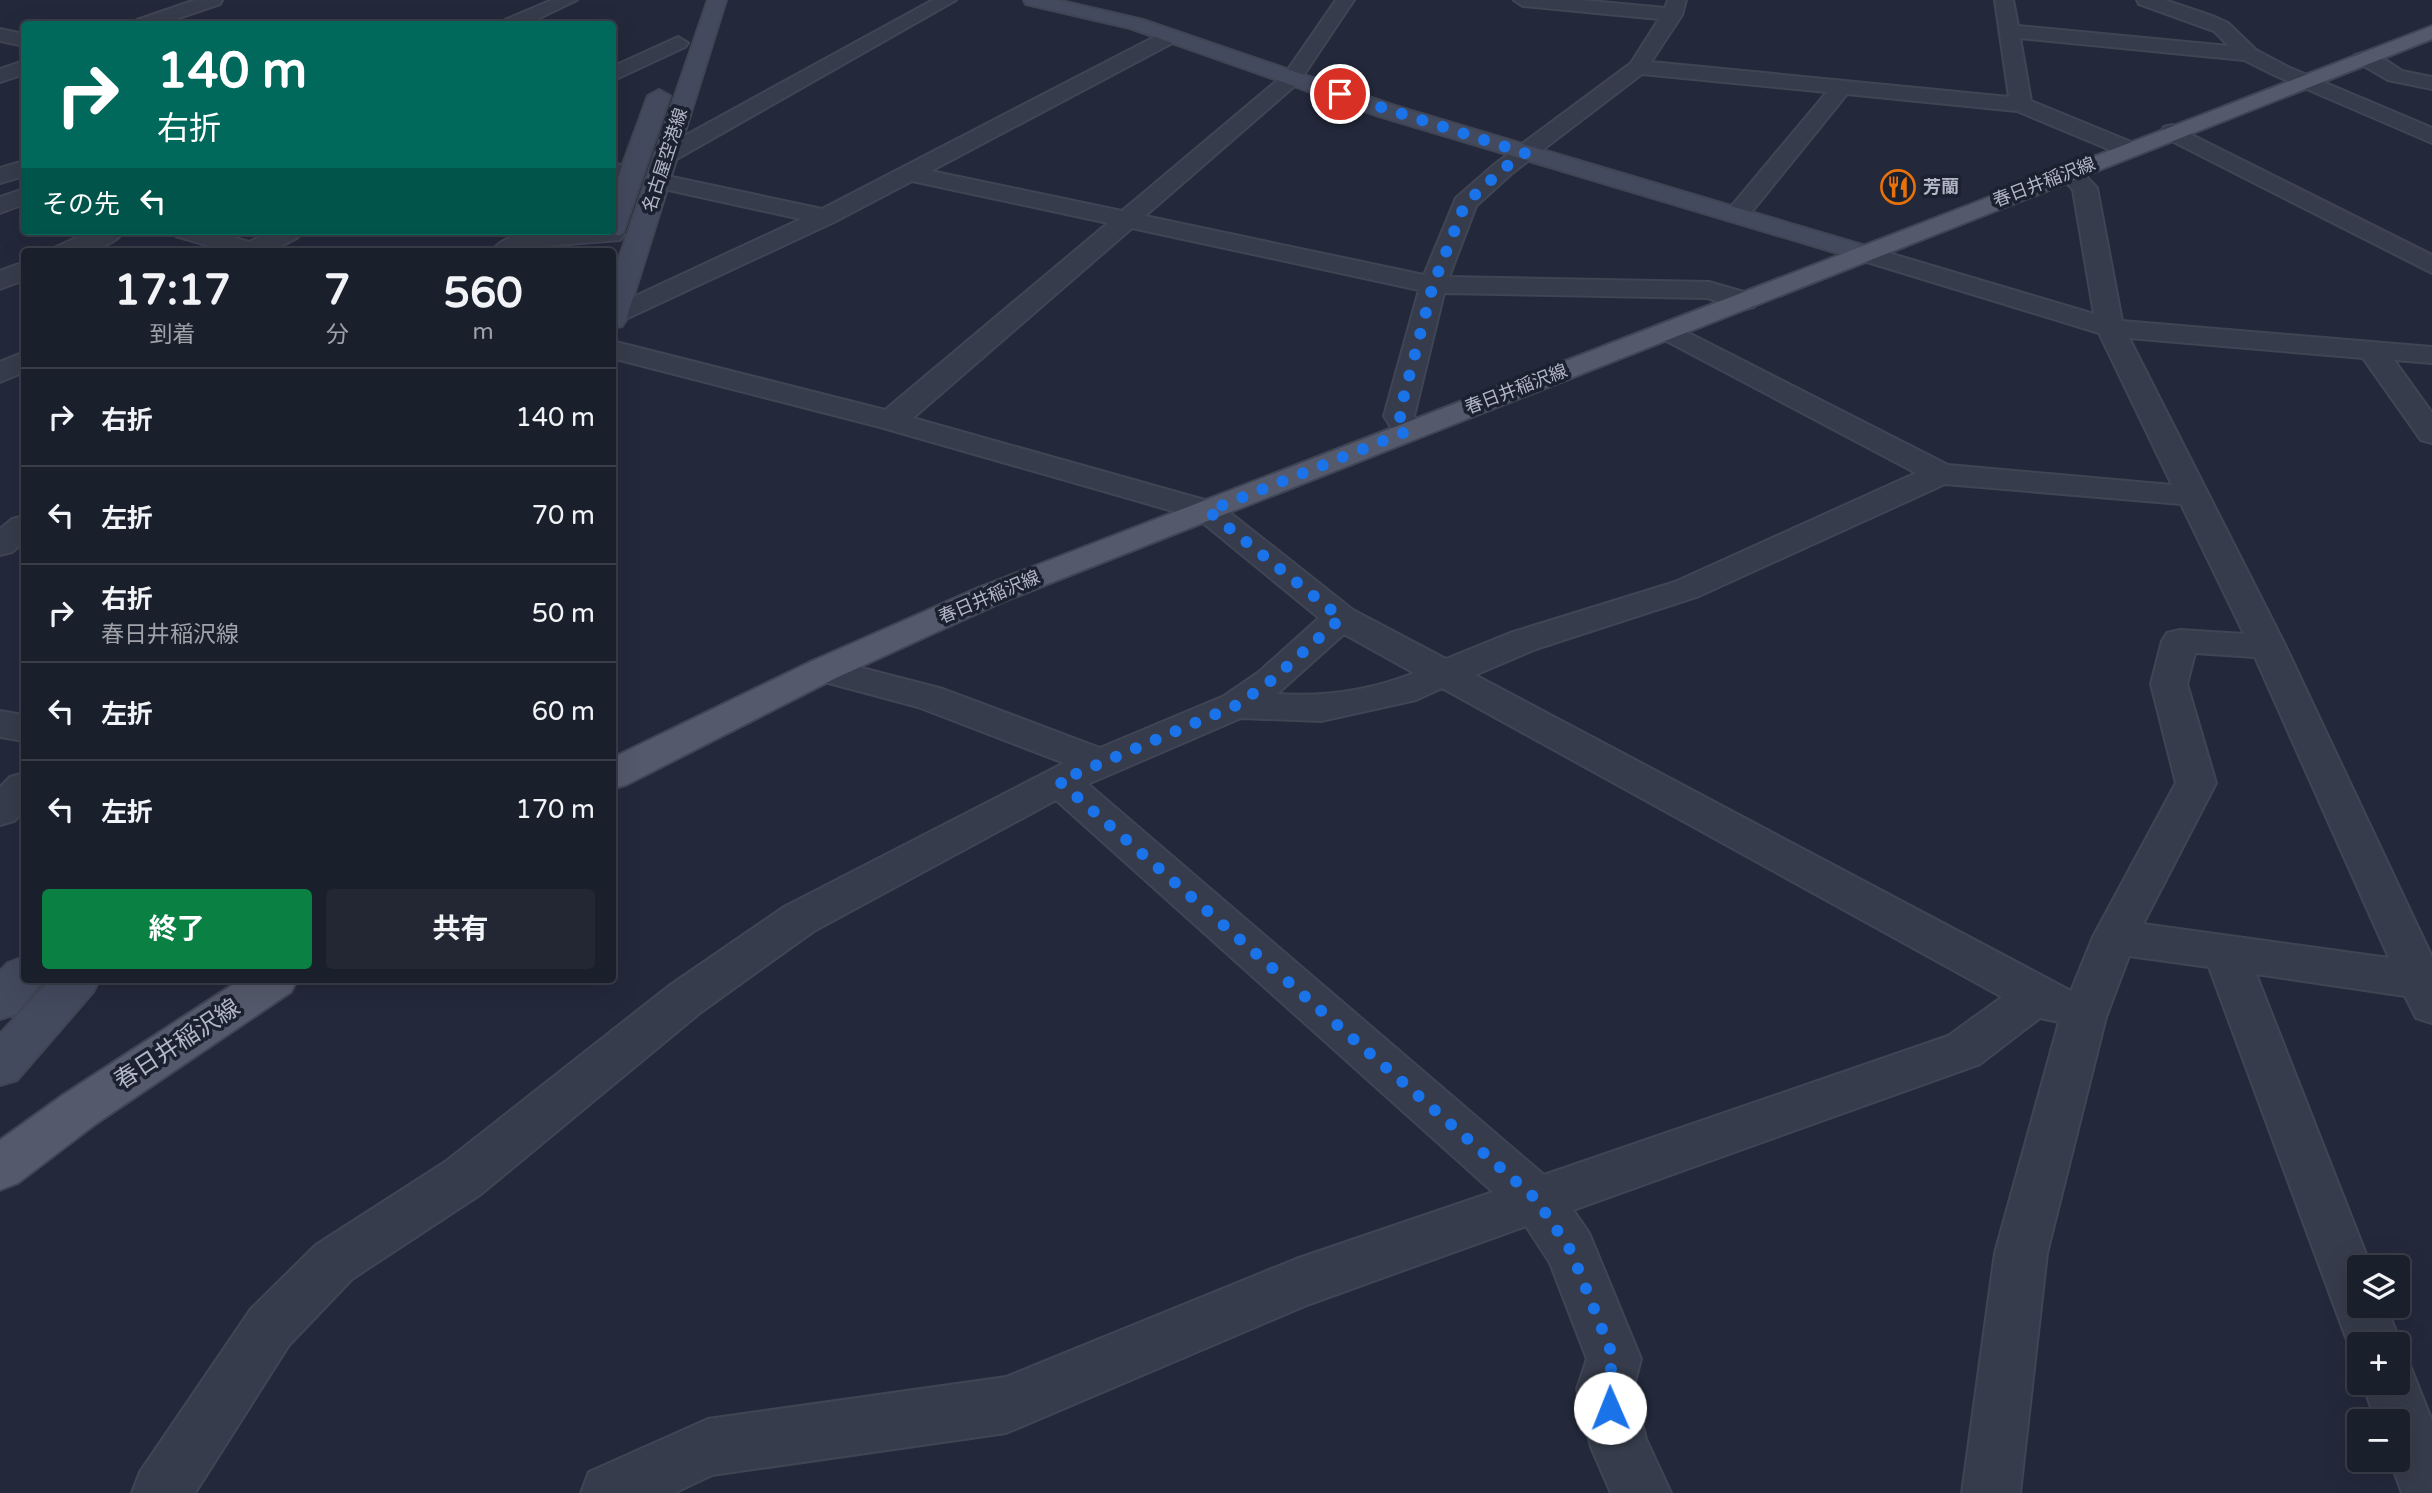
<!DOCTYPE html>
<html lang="ja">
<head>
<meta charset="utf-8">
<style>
  body { margin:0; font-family:"Varela Round","Noto Sans JP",sans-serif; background:#232734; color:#f1f3f6; height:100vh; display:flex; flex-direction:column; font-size:26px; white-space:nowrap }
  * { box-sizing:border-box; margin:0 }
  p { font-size:23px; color:#9fa2a9 }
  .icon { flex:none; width:38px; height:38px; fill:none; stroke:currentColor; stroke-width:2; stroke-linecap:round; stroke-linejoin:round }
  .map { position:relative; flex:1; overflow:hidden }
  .panel { position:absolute; left:21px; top:248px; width:595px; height:735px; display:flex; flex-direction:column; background:#1a1f2c; border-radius:7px; box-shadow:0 7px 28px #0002,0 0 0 2px #383d48 }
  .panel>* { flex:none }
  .top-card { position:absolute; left:21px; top:21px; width:595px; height:214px; border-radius:7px; box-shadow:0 7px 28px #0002,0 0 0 2px #383d48; background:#00695c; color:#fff; overflow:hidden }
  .controls { position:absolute; left:2347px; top:1255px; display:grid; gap:14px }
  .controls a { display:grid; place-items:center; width:63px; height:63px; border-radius:7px; background:#1a1f2c; box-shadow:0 7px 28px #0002,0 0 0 2px #383d48; font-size:35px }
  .pin { position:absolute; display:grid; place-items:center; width:60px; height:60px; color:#fff; margin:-30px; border:4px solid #fff; border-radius:50%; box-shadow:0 2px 7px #0007 }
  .me { position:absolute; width:77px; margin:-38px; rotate:359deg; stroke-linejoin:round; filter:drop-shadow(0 0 5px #0008) }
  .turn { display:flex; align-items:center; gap:24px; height:147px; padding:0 21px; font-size:32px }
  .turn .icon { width:91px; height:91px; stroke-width:2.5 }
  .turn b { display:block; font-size:49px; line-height:60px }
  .then { display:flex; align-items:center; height:66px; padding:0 21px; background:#0003; gap:14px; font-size:26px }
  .eta { display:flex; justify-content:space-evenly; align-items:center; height:119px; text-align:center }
  .eta b { font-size:42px; font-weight:700; line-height:49px }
  .button { display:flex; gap:14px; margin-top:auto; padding:14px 21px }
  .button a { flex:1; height:80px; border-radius:7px; background:#0b8043; color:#fff; font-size:28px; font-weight:700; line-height:80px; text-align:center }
  .button a+a { background:#232734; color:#f1f3f6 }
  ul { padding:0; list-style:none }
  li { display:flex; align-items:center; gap:21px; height:98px; padding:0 21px; border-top:2px solid #383d48 }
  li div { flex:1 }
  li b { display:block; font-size:26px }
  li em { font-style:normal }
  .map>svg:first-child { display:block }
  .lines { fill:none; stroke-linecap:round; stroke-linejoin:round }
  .street-casing { stroke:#404554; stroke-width:4 }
  .secondary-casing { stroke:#404554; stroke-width:4 }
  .primary-casing { stroke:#404554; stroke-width:4 }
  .street { fill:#363c4b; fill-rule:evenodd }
  .secondary { fill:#444a5e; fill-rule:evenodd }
  .primary { fill:#545a6b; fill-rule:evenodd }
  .route { stroke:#1a73e8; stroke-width:12; stroke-dasharray:0 21.6 }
  .labels { text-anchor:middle; stroke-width:7; stroke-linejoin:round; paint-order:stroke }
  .far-street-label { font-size:18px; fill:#b2b7c7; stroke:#1c2130 }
  .far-poi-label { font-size:18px; font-weight:bold; fill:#b2b7c7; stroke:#1c2130; text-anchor:start }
  .near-street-label { font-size:24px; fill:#b2b7c7; stroke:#1c2130 }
</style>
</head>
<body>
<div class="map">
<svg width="2432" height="1493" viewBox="0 0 2432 1493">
  <rect width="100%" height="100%" fill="#23293b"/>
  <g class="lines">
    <!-- street casing -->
    <g class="street-casing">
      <path id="street" d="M 195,0 L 222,0 L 220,4 L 161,24 L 134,24 L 137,20 Z
        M 552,0 L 577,0 L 527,24 L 502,24 L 505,20 Z
        M 933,0 L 956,0 L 675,160 L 659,160 L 656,155 L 659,150 Z
        M 1336,0 L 1354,0 L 1299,82 L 1145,216 L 1424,275 L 1456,198 L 1495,164 L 1631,63 L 1659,19 L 1523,6 L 1514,0 L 1580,0 L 1665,8 L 1668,0 L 1686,0 L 1682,15 L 1651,62 L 2009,97 L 1995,0 L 2013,0 L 2018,26 L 2229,46 L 2214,31 L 2139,4 L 2137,0 L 2165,0 L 2215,17 L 2228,23 L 2256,50 L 2288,67 L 2432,128 L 2432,143 L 2274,75 L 2244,60 L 2020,38 L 2031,101 L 2136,144 L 2139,149 L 2136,154 L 2120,154 L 2017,111 L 1847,94 L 1745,220 L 1727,220 L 1724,215 L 1827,92 L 1642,74 L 1511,174 L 1476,206 L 1449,277 L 1709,282 L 1754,295 L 1758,301 L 1754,307 L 1745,309 L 1707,298 L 1444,293 L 1414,416 L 1423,431 L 1419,437 L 1408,440 L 1397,437 L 1384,416 L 1419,290 L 1132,228 L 913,418 L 1219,504 L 1353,610 L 1446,659 L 1510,633 L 1675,582 L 1916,473 L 1659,337 L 1655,331 L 1659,325 L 1669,323 L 1948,465 L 2172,485 L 2099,333 L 1854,258 L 1850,253 L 1854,248 L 1872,248 L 2094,314 L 2073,190 L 2058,173 L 2062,168 L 2078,168 L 2097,188 L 2122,321 L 2432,347 L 2432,363 L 2394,360 L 2432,413 L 2432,443 L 2421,440 L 2363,358 L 2129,338 L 2286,647 L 2432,957 L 2432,1023 L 2416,1018 L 2405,996 L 2256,974 L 2371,1267 L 2359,1267 L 2359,1306 L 2386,1306 L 2401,1344 L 2398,1352 L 2398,1344 L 2359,1344 L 2359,1364 L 2355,1362 L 2209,967 L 2129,956 L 2106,1017 L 2047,1253 L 2020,1493 L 1962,1493 L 1995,1253 L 2059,1022 L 2040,1018 L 1980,1064 L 1573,1210 L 1589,1233 L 1641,1359 L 1633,1389 L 1646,1439 L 1671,1493 L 1611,1493 L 1591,1447 L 1577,1389 L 1587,1359 L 1550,1263 L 1526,1226 L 1307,1305 L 1006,1433 L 712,1475 L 674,1493 L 581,1493 L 589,1472 L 708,1419 L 1006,1377 L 1296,1259 L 1493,1192 L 1056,800 L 814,931 L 701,1012 L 481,1194 L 352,1279 L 289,1345 L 195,1493 L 132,1493 L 140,1472 L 251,1309 L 316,1245 L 445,1162 L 669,986 L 784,907 L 1064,763 L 918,707 L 810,678 L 805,670 L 810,662 L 823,658 L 943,689 L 1100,748 L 1224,696 L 1259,672 L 1319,618 L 1197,518 L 880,427 L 612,358 L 612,341 L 885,410 L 1108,223 L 912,181 L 834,222 L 613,325 L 612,307 L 801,219 L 650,186 L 646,181 L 650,176 L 658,174 L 822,209 L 1164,32 L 1178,32 L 1181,36 L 1178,40 L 931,171 L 1122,211 L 1285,74 ZM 1945,484 L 2181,504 L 2244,634 L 2180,630 L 2167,633 L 2162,641 L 2151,684 L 2176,783 L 2093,937 L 2071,991 L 1475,675 L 1536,649 L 1699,596 ZM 1344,634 L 1414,673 C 1369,691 1324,697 1277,694 ZM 2195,653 L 2255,657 L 2389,958 L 2143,924 L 2216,783 L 2187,684 ZM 1442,688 L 2002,997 L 1948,1036 L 1544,1175 L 1088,784 L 1241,718 L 1321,721 L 1416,700 Z
        M 0,29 L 24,34 L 24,46 L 0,41 Z
        M 678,37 L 688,43 L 685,47 L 612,81 L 612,67 Z
        M 2362,53 L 2387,61 L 2402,71 L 2432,77 L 2432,89 L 2388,80 L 2352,59 L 2355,55 Z
        M 24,61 L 24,74 L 0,82 L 0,69 Z
        M 2172,125 L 2432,255 L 2432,273 L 2164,137 L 2161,132 L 2164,127 Z
        M 24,161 L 24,176 L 0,183 L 0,168 Z
        M 612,163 L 639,169 L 643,174 L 639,179 L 631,181 L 612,177 Z
        M 24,189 L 24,204 L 0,213 L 0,197 Z
        M 612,228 L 620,230 L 624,235 L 620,240 L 531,247 L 523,252 L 491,252 C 512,222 580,231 612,231 Z
        M 91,231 L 124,231 C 110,252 75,252 52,252 L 56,247 Z
        M 173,231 L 212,231 L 249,242 L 272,231 L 303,231 C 299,238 293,240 285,244 C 249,262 213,247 176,236 Z
        M 24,262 L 24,280 L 0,289 L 0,271 Z
        M 24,352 L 24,372 L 0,382 L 0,362 Z
        M 24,516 L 24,542 L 12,552 L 0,555 L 0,529 L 12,519 Z
        M 0,711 L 24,715 L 24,741 L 0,737 Z
        M 24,773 L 24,811 L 14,821 L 0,825 L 0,787 L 10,777 Z
        M 2398,1358 L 2409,1363 L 2432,1421 L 2432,1493 L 2402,1493 L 2390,1460 L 2398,1460 L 2398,1421 L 2376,1421 L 2362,1382 L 2398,1382 Z"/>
    </g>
    <!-- secondary casing -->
    <g class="secondary-casing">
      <path id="secondary" d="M 708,0 L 726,0 L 626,320 L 622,326 L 612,328 L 612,279 Z
        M 1024,0 L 1057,0 L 1143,20 L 1395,106 L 1872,248 L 1876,253 L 1872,258 L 1854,258 L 1379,116 L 1130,28 L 1026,4 Z
        M 659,90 L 670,96 L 624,230 L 621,235 L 603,235 L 600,231 L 612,231 L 612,194 L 648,96 Z
        M 24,957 L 24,980 L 44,980 L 16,1014 L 0,1019 L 0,971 L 8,963 Z
        M 50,980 L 99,980 L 93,992 L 17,1080 L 0,1085 L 0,1034 Z"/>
    </g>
    <!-- primary casing -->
    <g class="primary-casing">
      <path id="primary" d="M 2432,26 L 2432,39 L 1002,602 L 836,678 L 626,785 L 612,789 L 612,758 L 810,662 L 978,588 Z
        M 240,980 L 297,980 L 291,992 L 97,1123 L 18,1183 L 0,1190 L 0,1140 L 63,1095 Z"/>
    </g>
    <!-- street -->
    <use href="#street" class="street"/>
    <!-- secondary -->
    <use href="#secondary" class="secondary"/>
    <!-- primary -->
    <use href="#primary" class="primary"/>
  </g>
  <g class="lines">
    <!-- route -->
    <path class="route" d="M 1340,94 L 1525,153 L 1503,169 L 1465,204 L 1433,285 L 1399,415 L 1408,431 L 1208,511 L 1341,618 L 1272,680 L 1237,705 L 1059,781 L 1536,1199 L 1571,1251 L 1614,1359 L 1605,1389 L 1610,1408"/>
  </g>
  <!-- icons -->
  <defs>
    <g id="restaurant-ring" transform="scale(1.75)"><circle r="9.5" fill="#1c2130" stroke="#e8710a" stroke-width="1.5"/><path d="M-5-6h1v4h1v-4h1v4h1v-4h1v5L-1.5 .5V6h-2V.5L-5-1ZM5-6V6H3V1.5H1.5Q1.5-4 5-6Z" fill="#e8710a"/></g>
  </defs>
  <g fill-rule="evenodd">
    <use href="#restaurant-ring" x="1898" y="187"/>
  </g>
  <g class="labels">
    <!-- far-street labels -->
    <g class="far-street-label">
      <text transform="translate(665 160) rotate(-72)" y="6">名古屋空港線</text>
      <text transform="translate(2044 182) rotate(-21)" y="6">春日井稲沢線</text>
      <text transform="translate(1516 389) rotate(-21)" y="6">春日井稲沢線</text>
      <text transform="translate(989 597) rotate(-23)" y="6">春日井稲沢線</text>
    </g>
    <!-- far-poi labels -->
    <g class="far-poi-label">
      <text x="1923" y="193">芳蘭</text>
    </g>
    <!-- near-street labels -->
    <g class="near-street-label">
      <text transform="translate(177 1044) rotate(-33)" y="8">春日井稲沢線</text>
    </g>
  </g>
</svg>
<div class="controls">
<a><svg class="icon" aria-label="layers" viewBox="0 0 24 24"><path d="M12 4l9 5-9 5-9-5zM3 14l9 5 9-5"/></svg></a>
<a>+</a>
<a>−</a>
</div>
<div class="pin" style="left:1340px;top:94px;background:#d93025"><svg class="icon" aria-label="arrive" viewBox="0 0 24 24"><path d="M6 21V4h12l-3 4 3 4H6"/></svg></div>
<svg class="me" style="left:1610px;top:1408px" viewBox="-20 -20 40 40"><circle r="19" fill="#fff"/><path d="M0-13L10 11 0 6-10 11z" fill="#1a73e8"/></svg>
<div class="top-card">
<div class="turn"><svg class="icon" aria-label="right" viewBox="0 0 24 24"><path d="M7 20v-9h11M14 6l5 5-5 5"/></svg><div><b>140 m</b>右折</div></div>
<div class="then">その先<svg class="icon" aria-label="left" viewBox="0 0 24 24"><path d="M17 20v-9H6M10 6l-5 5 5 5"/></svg></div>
</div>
<section class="panel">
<div class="eta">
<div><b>17:17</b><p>到着</p></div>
<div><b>7</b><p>分</p></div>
<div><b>560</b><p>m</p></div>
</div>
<ul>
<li><svg class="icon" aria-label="right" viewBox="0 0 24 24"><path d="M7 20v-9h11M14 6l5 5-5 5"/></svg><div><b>右折</b></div><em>140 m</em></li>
<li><svg class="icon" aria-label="left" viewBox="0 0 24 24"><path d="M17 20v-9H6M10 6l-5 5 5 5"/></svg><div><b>左折</b></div><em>70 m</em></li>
<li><svg class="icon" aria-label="right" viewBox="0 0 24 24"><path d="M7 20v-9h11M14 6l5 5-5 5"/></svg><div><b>右折</b><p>春日井稲沢線</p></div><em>50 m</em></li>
<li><svg class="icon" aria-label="left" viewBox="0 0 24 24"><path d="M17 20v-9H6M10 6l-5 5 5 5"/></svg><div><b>左折</b></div><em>60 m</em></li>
<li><svg class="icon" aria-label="left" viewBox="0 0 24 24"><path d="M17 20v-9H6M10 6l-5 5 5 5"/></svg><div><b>左折</b></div><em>170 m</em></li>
</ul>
<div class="button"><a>終了</a><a>共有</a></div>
</section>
</div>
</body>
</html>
